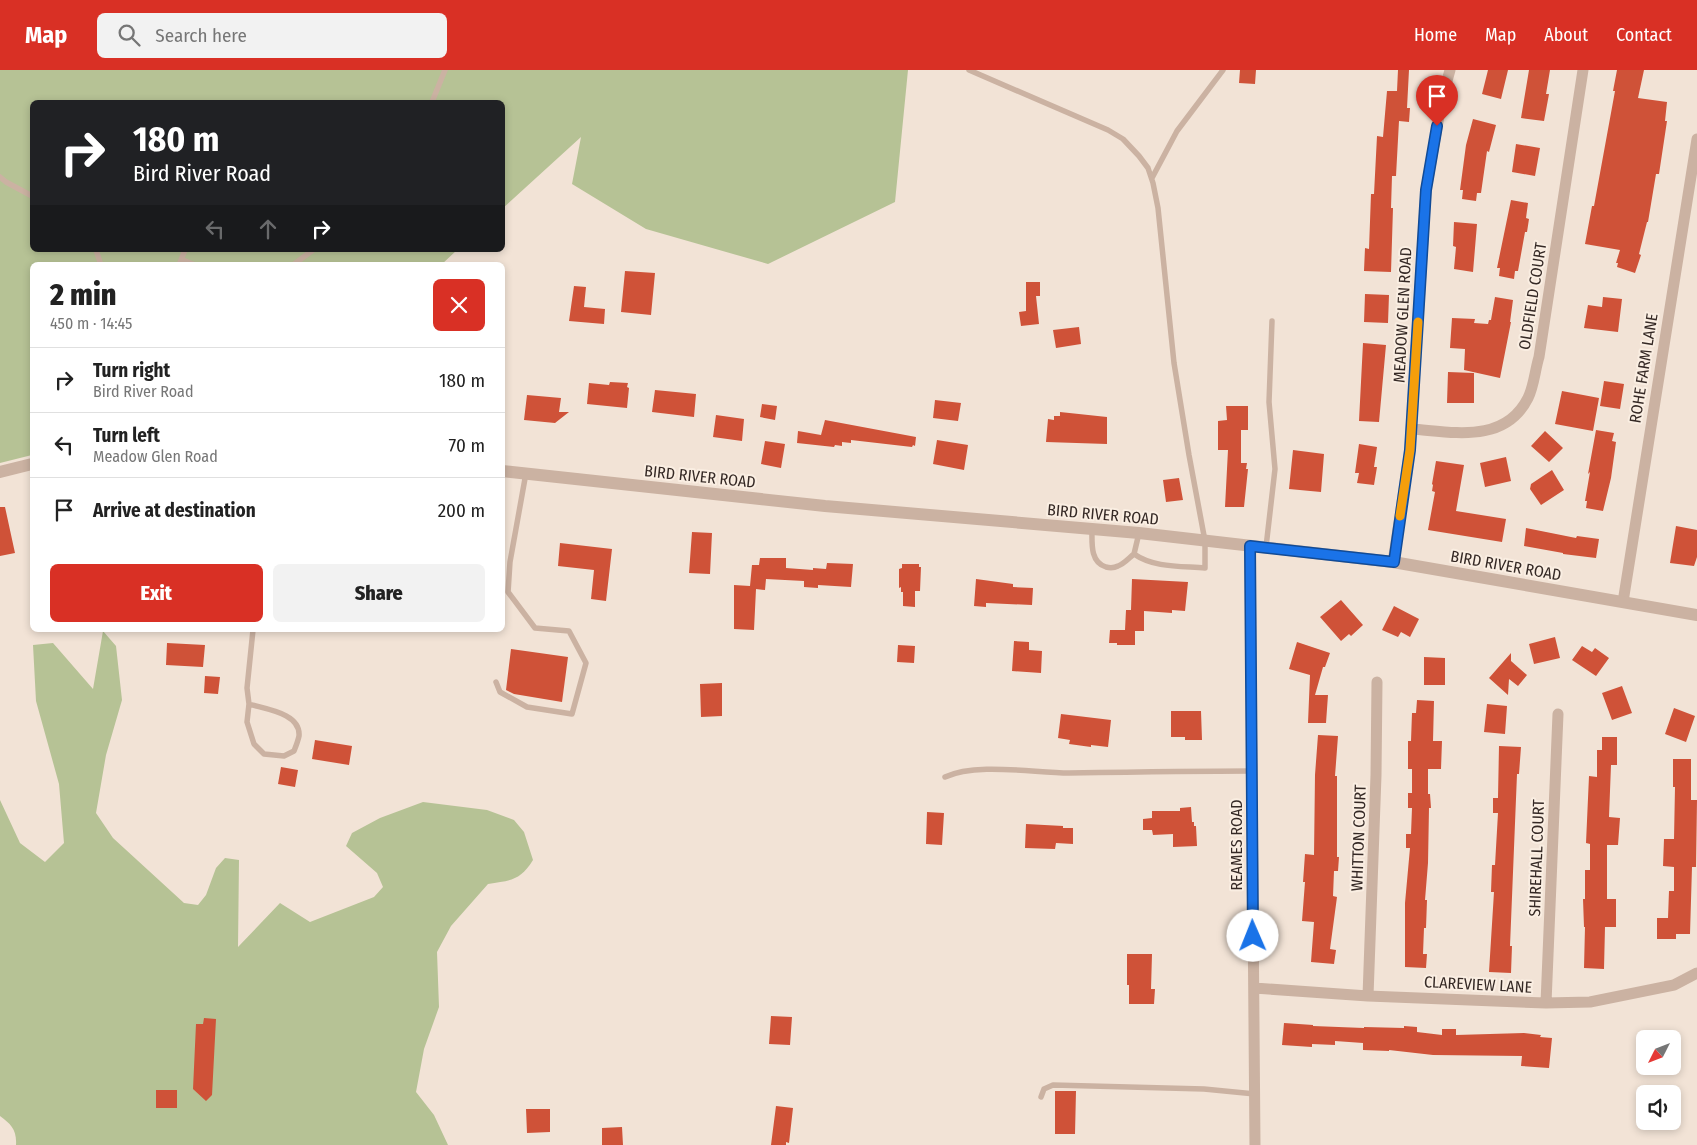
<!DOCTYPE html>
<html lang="en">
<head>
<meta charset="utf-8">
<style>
  body { margin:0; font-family:"Fira Sans Condensed",sans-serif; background:#f2f2f2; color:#222; height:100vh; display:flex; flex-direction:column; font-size:19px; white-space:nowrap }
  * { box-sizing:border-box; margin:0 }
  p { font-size:16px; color:#767676 }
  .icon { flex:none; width:28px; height:28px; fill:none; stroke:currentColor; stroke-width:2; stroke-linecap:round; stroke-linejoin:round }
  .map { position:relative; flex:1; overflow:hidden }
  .panel { position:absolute; left:30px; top:192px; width:475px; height:370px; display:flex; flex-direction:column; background:#fff; border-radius:8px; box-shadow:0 2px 8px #0003 }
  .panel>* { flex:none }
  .top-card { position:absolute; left:30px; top:30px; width:475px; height:152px; border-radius:8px; box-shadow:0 2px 8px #0003; background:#202124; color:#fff; overflow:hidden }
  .needle { width:32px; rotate:228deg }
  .tools { position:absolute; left:1636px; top:960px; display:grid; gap:10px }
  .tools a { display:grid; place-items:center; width:45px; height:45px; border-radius:8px; background:#fff; box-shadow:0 2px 8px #0003; font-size:25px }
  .pin { position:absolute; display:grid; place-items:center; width:42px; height:42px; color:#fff; margin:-51px -21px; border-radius:50% 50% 50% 0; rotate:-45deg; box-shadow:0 0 5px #0007 }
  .pin .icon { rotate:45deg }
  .me { position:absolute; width:55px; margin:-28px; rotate:359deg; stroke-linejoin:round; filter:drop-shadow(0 0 4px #0008) }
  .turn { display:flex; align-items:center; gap:18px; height:105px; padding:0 20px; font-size:22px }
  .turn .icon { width:65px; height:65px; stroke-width:2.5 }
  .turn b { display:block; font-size:35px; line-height:42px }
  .lanes { display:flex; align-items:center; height:48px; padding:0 20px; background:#0003; justify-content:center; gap:25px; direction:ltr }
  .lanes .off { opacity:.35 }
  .round { display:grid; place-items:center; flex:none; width:52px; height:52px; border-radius:8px; background:#f2f2f2 }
  .headline { display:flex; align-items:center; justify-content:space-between; height:85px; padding:0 20px }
  h1 { font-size:30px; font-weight:800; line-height:38px }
  .action { display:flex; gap:10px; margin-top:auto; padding:10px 20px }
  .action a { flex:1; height:58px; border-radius:8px; background:#d93025; color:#fff; font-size:20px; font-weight:800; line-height:58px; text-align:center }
  .action a+a { background:#f2f2f2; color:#222 }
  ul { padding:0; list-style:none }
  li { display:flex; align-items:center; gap:15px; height:65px; padding:0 20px; border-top:1px solid #e0e0e0 }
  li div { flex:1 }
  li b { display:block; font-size:19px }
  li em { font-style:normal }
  header { display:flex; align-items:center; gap:30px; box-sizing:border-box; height:70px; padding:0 25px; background:#d93025; color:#fff }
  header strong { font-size:24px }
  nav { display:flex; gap:28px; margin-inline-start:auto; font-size:18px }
  .search { width:350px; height:45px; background:#f2f2f2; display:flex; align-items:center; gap:12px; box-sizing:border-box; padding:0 18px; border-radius:8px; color:#767676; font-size:19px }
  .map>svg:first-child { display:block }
  .green { fill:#b6c295 }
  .building { fill:#cf5238 }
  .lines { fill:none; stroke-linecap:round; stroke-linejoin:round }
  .service { stroke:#cbb2a2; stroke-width:5.5 }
  .minor { stroke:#cbb2a2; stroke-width:11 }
  .tertiary { stroke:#cbb2a2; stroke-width:12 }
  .route-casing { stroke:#114b97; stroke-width:12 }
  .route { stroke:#1a73e8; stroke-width:9 }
  .slow { stroke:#f59e0b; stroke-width:9 }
  .labels { text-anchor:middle; stroke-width:4; stroke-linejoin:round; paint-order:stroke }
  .street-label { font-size:16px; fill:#352925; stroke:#faeee2 }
</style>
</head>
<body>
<header>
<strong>Map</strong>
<div class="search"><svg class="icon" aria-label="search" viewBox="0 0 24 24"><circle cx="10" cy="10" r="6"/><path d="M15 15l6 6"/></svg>Search here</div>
<nav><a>Home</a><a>Map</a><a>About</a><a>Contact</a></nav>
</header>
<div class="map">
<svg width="1697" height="1075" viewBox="0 0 1697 1075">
  <rect width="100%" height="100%" fill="#f2e3d6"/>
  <!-- green -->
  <path class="green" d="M 0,0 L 908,0 L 895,132 L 768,194 L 646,159 L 572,114 L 581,67 L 503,138 L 502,32 L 32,32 L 32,180 L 457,180 L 441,195 L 32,195 L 32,385 L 0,393 Z
    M 103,561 L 116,576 L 122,630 L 106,685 L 96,743 L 113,768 L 184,833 L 198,835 L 206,825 L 216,798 L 225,788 L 239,790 L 238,877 L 280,833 L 310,852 L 374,827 L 383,817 L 377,803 L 346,776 L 352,763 L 380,748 L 423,732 L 487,740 L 514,750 L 524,762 L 533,790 C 520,811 511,810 488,814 L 451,856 L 437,882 L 439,937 L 424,979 L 416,1022 L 434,1045 L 448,1075 L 16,1075 C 17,1060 11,1054 0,1046 L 0,730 L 20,773 L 45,792 L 64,773 L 59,714 L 36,631 L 33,575 L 53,573 L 93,619 Z"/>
  <!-- building -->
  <path class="building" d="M 1240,0 L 1256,0 L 1255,14 L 1239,13 Z
    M 1398,0 L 1409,0 L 1407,38 L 1410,38 L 1409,52 L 1399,51 L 1396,106 L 1392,106 L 1391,138 L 1393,138 L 1391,202 L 1364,201 L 1365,178 L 1369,179 L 1371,124 L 1374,124 L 1377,66 L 1383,67 L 1387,21 L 1397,21 Z
    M 1488,0 L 1508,0 L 1501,29 L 1482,24 Z
    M 1529,0 L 1550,0 L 1546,24 L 1549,24 L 1544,51 L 1521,48 Z
    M 1617,0 L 1644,0 L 1638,28 L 1667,32 L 1665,51 L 1667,51 L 1659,104 L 1656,104 L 1648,152 L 1647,152 L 1639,184 L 1641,185 L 1635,203 L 1617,197 L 1618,193 L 1616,193 L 1620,180 L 1585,174 L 1592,136 L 1594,136 L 1615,21 L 1613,21 Z
    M 1473,49 L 1496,55 L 1489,82 L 1487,81 L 1481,123 L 1477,123 L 1476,131 L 1462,129 L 1463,120 L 1460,120 L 1466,75 Z
    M 1516,74 L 1540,78 L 1535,106 L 1512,102 Z
    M 1511,130 L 1528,133 L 1526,148 L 1529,149 L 1527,162 L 1525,162 L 1518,201 L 1515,201 L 1514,209 L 1499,206 L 1500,198 L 1497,198 Z
    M 1454,152 L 1477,154 L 1473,202 L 1454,199 L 1456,177 L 1453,176 Z
    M 625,201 L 655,203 L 651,245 L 621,242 Z
    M 1026,212 L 1040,212 L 1040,226 L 1036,226 L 1039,254 L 1021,256 L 1019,242 L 1026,241 Z
    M 574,216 L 586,217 L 584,237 L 605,239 L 604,254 L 569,251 Z
    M 1365,224 L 1389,225 L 1388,253 L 1364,252 Z
    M 1495,227 L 1513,230 L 1510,252 L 1511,252 L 1500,308 L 1464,300 L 1465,279 L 1450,278 L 1452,248 L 1475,249 L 1474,253 L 1488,254 L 1489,250 L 1491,250 Z
    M 1603,227 L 1622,229 L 1618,262 L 1584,258 L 1588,235 L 1602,237 Z
    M 1079,257 L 1081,274 L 1056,278 L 1053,260 Z
    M 1363,273 L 1386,275 L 1379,352 L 1359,351 Z
    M 1448,302 L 1474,303 L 1474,333 L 1447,333 Z
    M 1604,311 L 1624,314 L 1620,339 L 1600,336 Z
    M 610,312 L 628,313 L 627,317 L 629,318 L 627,338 L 587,334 L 589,313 L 609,315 Z
    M 655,320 L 696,324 L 694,347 L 652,342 Z
    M 1562,321 L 1599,328 L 1593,361 L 1555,354 Z
    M 527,325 L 561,328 L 559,342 L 569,342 L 555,353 L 524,350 Z
    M 935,330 L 961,333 L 958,351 L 933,348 Z
    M 762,334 L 777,336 L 775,350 L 760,347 Z
    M 1226,336 L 1248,336 L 1248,360 L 1241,360 L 1241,393 L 1247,393 L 1246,399 L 1248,399 L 1244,437 L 1225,437 L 1228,380 L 1218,380 L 1218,351 L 1227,350 Z
    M 1060,342 L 1107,347 L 1107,374 L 1046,372 L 1048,349 L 1054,350 L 1054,346 L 1060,346 Z
    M 716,345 L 744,349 L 742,371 L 713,367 Z
    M 825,350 L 916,367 L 915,376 L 913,375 L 912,377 L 851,370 L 851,373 L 842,372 L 842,376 L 835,375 L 834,377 L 797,373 L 798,361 L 821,365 Z
    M 1596,360 L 1614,363 L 1612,371 L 1616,372 L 1611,408 L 1603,441 L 1586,438 L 1587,431 L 1585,431 L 1590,402 L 1588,404 Z
    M 1545,361 L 1563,378 L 1549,392 L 1531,376 Z
    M 937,370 L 968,375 L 964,400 L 933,394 Z
    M 765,371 L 785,374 L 781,398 L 761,394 Z
    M 1359,374 L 1377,377 L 1374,397 L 1377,397 L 1374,415 L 1357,413 L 1359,403 L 1355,403 Z
    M 1293,380 L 1324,384 L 1321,422 L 1289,419 Z
    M 1506,387 L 1511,411 L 1485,417 L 1480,393 Z
    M 1436,391 L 1464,395 L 1456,441 L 1506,449 L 1502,472 L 1428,460 L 1435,422 L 1432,421 L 1433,415 L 1432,414 Z
    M 1552,400 L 1564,420 L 1541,435 L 1530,419 L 1531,414 Z
    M 1179,408 L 1183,430 L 1166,432 L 1163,410 Z
    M 0,437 L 5,437 L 15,483 L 0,486 Z
    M 1676,456 L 1697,460 L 1697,487 L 1694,496 L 1670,493 Z
    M 1526,458 L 1576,468 L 1577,466 L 1599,469 L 1596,488 L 1563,484 L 1563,483 L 1524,476 Z
    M 692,462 L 712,463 L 710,504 L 689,503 Z
    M 560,473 L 612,479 L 606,531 L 591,529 L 594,500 L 558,496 Z
    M 760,488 L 786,488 L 786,498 L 813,500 L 813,498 L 826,499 L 827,493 L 853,494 L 851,517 L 818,515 L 818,518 L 804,517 L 804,511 L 766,509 L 765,520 L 756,519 L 754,560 L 734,559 L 734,515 L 750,516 L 752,495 L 759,495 Z
    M 902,494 L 919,494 L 919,497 L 921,497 L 920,521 L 915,521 L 915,537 L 903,536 L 903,522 L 901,522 L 901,517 L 899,518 L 899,499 L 902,498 Z
    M 976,509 L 1013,514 L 1013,517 L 1033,518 L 1032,535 L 986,533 L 986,537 L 974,536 Z
    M 1132,509 L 1188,512 L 1185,541 L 1172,540 L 1172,543 L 1144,541 L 1144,561 L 1135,561 L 1135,575 L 1117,575 L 1117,573 L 1109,573 L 1110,560 L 1125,560 L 1126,540 L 1131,540 Z
    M 1341,530 L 1363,555 L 1351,566 L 1349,564 L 1341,571 L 1320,547 Z
    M 1394,536 L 1419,549 L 1410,567 L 1401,562 L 1398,567 L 1382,560 Z
    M 1555,567 L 1560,588 L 1534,594 L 1529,574 Z
    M 1014,571 L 1029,572 L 1029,580 L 1042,581 L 1041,603 L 1012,601 Z
    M 1297,572 L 1330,583 L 1325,597 L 1323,597 L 1315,625 L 1328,625 L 1326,653 L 1308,653 L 1310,605 L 1289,599 Z
    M 167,573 L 205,575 L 203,597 L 166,595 Z
    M 898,575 L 915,576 L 914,593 L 897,592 Z
    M 1582,576 L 1592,582 L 1595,578 L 1609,588 L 1596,606 L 1572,590 Z
    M 511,579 L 568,587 L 562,632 L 514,624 L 506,620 Z
    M 1511,583 L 1511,591 L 1527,605 L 1518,616 L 1509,609 L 1508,625 L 1489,608 Z
    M 1424,587 L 1445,588 L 1445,615 L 1424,615 Z
    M 205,606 L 220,607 L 218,624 L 204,623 Z
    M 722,613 L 722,646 L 701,647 L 700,614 Z
    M 1622,616 L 1632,643 L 1612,650 L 1602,623 Z
    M 1417,630 L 1434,631 L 1433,671 L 1442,671 L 1441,699 L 1428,699 L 1428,724 L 1430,724 L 1431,738 L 1429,738 L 1428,793 L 1425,830 L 1427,830 L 1426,858 L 1424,858 L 1423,884 L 1427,884 L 1426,898 L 1405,897 L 1405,833 L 1410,778 L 1406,778 L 1406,764 L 1411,764 L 1412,738 L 1408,738 L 1408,723 L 1412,723 L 1412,699 L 1408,699 L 1408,671 L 1411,671 L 1412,643 L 1416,643 Z
    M 1487,634 L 1507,636 L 1505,664 L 1484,662 Z
    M 1674,638 L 1695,646 L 1686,672 L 1665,664 Z
    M 1171,641 L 1201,641 L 1202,670 L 1185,670 L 1185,667 L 1171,667 Z
    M 1061,644 L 1111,650 L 1108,677 L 1091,675 L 1091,677 L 1069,674 L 1070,670 L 1058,668 Z
    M 1318,665 L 1338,666 L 1335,706 L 1337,706 L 1337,787 L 1339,787 L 1338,801 L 1334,801 L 1333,826 L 1337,827 L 1330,879 L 1336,880 L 1334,894 L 1311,892 L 1314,852 L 1302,851 L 1305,812 L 1303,812 L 1305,784 L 1314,785 L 1315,705 Z
    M 1602,667 L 1617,667 L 1617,695 L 1611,695 L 1609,747 L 1620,748 L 1618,775 L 1607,775 L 1607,829 L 1616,829 L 1616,857 L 1605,857 L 1604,899 L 1584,898 L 1585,857 L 1584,857 L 1583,829 L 1585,829 L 1585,800 L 1590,800 L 1590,774 L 1586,773 L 1589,706 L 1597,707 L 1597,680 L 1602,680 Z
    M 315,670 L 352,676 L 349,695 L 312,689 Z
    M 1499,676 L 1521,677 L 1519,704 L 1517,704 L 1510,876 L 1512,876 L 1511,903 L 1489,902 L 1494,822 L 1491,822 L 1492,795 L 1495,795 L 1498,743 L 1493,743 L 1493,728 L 1498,728 Z
    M 1673,689 L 1691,689 L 1691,730 L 1697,730 L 1696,797 L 1692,797 L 1690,864 L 1676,864 L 1676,869 L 1657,869 L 1657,848 L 1668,848 L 1669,821 L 1674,821 L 1674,797 L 1663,796 L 1664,769 L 1674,769 L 1675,717 L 1673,717 Z
    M 281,697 L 298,700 L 295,717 L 278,714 Z
    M 1191,737 L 1192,752 L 1194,752 L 1194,756 L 1196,756 L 1197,776 L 1173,777 L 1173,764 L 1153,765 L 1152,760 L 1143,760 L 1143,749 L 1152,748 L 1152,741 L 1180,741 L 1180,738 Z
    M 927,742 L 944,743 L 942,775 L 926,774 Z
    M 1026,754 L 1063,756 L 1063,758 L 1073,758 L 1073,774 L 1056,773 L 1055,779 L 1025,778 Z
    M 1127,884 L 1152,884 L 1151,919 L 1155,919 L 1154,934 L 1129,934 L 1129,915 L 1127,915 Z
    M 771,946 L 792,947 L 790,975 L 769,974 Z
    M 204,948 L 216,949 L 212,1025 L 206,1031 L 193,1019 L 196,954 L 203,954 Z
    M 1284,953 L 1313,955 L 1313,956 L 1364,958 L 1364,957 L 1404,958 L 1404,956 L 1417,957 L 1417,962 L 1442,965 L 1442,959 L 1456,959 L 1456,965 L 1524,963 L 1541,965 L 1540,967 L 1552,968 L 1549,998 L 1521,996 L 1522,986 L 1433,985 L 1389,980 L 1389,981 L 1363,980 L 1363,973 L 1335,971 L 1335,975 L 1312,974 L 1312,977 L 1282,975 Z
    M 156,1020 L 177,1020 L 177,1038 L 156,1038 Z
    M 1055,1021 L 1076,1021 L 1075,1064 L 1055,1064 Z
    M 776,1036 L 793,1038 L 789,1073 L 786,1072 L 786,1075 L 771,1075 Z
    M 526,1039 L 550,1039 L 550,1062 L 527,1063 Z
    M 622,1057 L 623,1075 L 602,1075 L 602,1058 Z"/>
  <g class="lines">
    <!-- service -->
    <path class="service" d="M 969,0 L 1108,60 L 1123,69 L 1139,86 L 1148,98 L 1153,113 L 1158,138 L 1174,293 L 1189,385 L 1205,471 L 1205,498 C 1181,496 1154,498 1134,484 L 1139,463
      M 432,32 L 445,0
      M 0,107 L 6,112 L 32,126
      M 1152,108 L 1177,61 L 1223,0
      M 96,180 L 101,195
      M 183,190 L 195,195
      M 179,195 L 185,180
      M 293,195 L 313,180
      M 1092,459 C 1092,473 1090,492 1106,497 C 1110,498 1114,498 1118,496 C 1124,494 1129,488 1134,484
      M 1266,477 L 1275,399 L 1269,332 L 1272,251
      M 496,612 L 500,622 L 527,637 L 572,644 L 586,593 L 569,561 L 535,558 L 508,522 L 510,492 L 526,403
      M 249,634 C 265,639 301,643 299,666 C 298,671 296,676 294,681 L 284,686 L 264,684 L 254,674 L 247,652 L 249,634 L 247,618 L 253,560
      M 945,707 C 976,692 1034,703 1069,703 C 1130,702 1191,701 1252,701
      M 1041,1027 L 1044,1019 L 1053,1015 L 1204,1019 L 1255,1024"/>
    <!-- minor -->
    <path class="minor" d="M 1412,359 C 1453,362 1505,374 1528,328 C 1534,316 1535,300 1539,287 L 1583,0
      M 1250,476 L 1255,1075
      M 1393,492 L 1410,380 L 1426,120 L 1442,29 L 1450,0
      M 1623,532 L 1697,69
      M 1254,918 L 1368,926 L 1546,933 L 1590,932 L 1674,915 L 1697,903
      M 1368,926 L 1376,705 L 1377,612
      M 1546,933 L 1558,644"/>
    <!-- tertiary -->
    <path class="tertiary" d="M 502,401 L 825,436 L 1139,463 L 1393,492 L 1697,545
      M 0,402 L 32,394"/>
  </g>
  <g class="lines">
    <!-- route casing -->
    <g class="route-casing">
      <path id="route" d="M 1253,866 L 1250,476 L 1394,492 L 1410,380 L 1426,120 L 1437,56"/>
    </g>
    <!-- route -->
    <use href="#route" class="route"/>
    <!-- slow -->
    <path class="slow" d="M 1400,446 L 1410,380 L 1418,252"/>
  </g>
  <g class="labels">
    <!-- street labels -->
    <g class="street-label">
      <text transform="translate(1532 226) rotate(-81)" y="6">OLDFIELD COURT</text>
      <text transform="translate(1402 245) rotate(-87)" y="6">MEADOW GLEN ROAD</text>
      <text transform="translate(1643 298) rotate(-81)" y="6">ROHE FARM LANE</text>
      <text transform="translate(700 406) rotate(6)" y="6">BIRD RIVER ROAD</text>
      <text transform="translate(1103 444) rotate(5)" y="6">BIRD RIVER ROAD</text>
      <text transform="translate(1506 495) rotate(10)" y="6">BIRD RIVER ROAD</text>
      <text transform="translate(1358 768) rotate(-88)" y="6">WHITTON COURT</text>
      <text transform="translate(1236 775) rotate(-90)" y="6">REAMES ROAD</text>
      <text transform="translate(1536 788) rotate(-88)" y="6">SHIREHALL COURT</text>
      <text transform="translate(1478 914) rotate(3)" y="6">CLAREVIEW LANE</text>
    </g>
  </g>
</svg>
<div class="tools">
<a><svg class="needle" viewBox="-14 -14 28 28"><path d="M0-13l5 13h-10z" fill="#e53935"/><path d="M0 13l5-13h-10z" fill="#767676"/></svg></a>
<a><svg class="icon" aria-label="sound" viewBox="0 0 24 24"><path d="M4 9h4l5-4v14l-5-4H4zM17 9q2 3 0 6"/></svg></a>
</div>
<div class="pin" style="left:1437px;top:56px;background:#d93025"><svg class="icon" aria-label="arrive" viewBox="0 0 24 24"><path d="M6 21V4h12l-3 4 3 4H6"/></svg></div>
<svg class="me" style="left:1253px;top:866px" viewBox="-20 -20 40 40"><circle r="19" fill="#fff"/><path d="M0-13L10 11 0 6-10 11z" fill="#1a73e8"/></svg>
<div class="top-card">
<div class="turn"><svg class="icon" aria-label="right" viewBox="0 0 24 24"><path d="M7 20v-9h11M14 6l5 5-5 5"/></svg><div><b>180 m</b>Bird River Road</div></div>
<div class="lanes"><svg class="icon off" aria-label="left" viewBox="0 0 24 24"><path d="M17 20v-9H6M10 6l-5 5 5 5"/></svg><svg class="icon off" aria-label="ahead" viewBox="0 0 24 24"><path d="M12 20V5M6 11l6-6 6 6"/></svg><svg class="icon" aria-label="right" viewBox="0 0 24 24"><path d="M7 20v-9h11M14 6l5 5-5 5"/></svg></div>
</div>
<section class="panel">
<div class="headline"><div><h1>2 min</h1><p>450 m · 14:45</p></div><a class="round" style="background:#d93025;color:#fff"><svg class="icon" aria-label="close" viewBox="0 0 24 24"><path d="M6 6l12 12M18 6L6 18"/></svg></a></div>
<ul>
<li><svg class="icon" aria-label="right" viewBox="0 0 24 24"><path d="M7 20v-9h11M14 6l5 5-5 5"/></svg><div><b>Turn right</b><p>Bird River Road</p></div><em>180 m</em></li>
<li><svg class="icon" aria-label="left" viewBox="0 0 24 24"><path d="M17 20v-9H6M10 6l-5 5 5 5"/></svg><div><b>Turn left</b><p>Meadow Glen Road</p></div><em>70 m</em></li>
<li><svg class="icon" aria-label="arrive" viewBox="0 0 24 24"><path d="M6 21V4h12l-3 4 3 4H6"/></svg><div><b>Arrive at destination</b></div><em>200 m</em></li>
</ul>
<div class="action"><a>Exit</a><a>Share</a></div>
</section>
</div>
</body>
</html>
